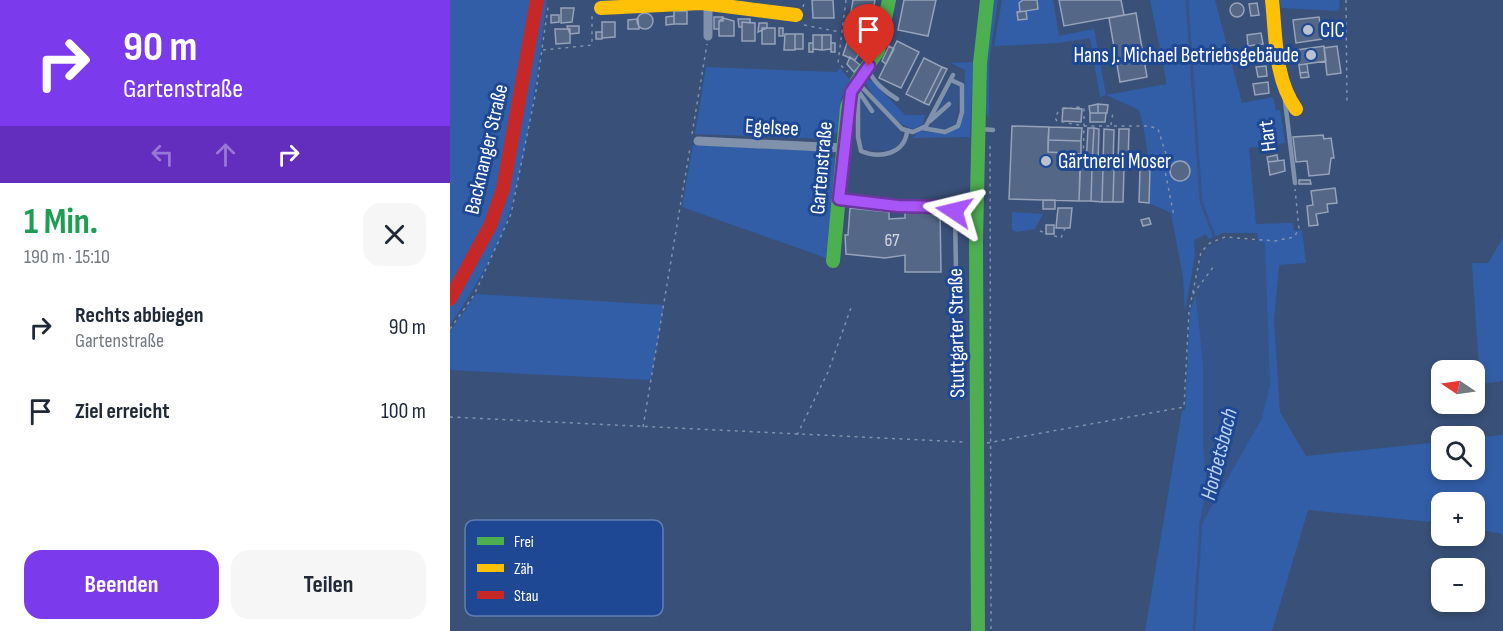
<!DOCTYPE html>
<html lang="de">
<head>
<meta charset="utf-8">
<style>
  body { margin:0; font-family:"Sofia Sans Condensed",sans-serif; background:#f6f6f7; color:#1f2937; height:100vh; display:flex; flex-direction:column; font-size:22px; white-space:nowrap }
  * { box-sizing:border-box; margin:0 }
  p { font-size:20px; color:#747a83 }
  .icon { flex:none; width:33px; height:33px; fill:none; stroke:currentColor; stroke-width:2; stroke-linecap:round; stroke-linejoin:round }
  .map { position:relative; flex:1; overflow:hidden }
  .side { display:flex; flex-direction:column; background:#fff; width:450px }
  .side>* { flex:none }
  .guide { background:#7c3aed; color:#fff; overflow:hidden }
  .needle { width:39px; rotate:283deg }
  .buttons { position:absolute; left:981px; top:360px; display:grid; gap:12px }
  .buttons a { display:grid; place-items:center; width:54px; height:54px; border-radius:12px; background:#fff; box-shadow:0 3px 9px #0003; font-size:30px }
  .pin { position:absolute; display:grid; place-items:center; width:51px; height:51px; color:#fff; margin:-62px -26px; border-radius:50% 50% 50% 0; rotate:-45deg; box-shadow:0 0 6px #0007 }
  .pin .icon { rotate:45deg }
  .me { position:absolute; width:66px; margin:-33px; rotate:280deg; stroke-linejoin:round; filter:drop-shadow(0 0 4px #0008) }
  .turn { display:flex; align-items:center; gap:21px; height:126px; padding:0 24px; font-size:27px }
  .turn .icon { width:78px; height:78px; stroke-width:2.5 }
  .turn b { display:block; font-size:42px; line-height:51px }
  .lanes { display:flex; align-items:center; height:57px; padding:0 24px; background:#0003; justify-content:center; gap:30px; direction:ltr }
  .lanes .off { opacity:.35 }
  .round { display:grid; place-items:center; flex:none; width:63px; height:63px; border-radius:18px; background:#f6f6f7 }
  .headline { display:flex; align-items:center; justify-content:space-between; height:102px; padding:0 24px }
  h1 { font-size:36px; font-weight:700; line-height:45px; color:#1e9e55 }
  .action { display:flex; gap:12px; margin-top:auto; padding:12px 24px }
  .action a { flex:1; height:69px; border-radius:18px; background:#7c3aed; color:#fff; font-size:24px; font-weight:700; line-height:69px; text-align:center }
  .action a+a { background:#f6f6f7; color:#1f2937 }
  ul { padding:0; list-style:none }
  li { display:flex; align-items:center; gap:18px; height:84px; padding:0 24px }
  li div { flex:1 }
  li b { display:block; font-size:22px }
  li em { font-style:normal }
  main { display:flex; flex:1; min-height:0 }
  .map>svg:first-child { display:block }
  .green { fill:#325ea8 }
  .water { fill:#355489 }
  .lines { fill:none; stroke-linecap:round; stroke-linejoin:round }
  .stream { stroke:#355489; stroke-width:3 }
  .building { fill:#546787; stroke:#95a2b9; stroke-width:1.5 }
  .path { stroke:#8091ab; stroke-width:1.5; stroke-dasharray:3 4.5; stroke-linecap:butt }
  .lane { stroke:#8091ab; stroke-width:4.5 }
  .street { stroke:#8091ab; stroke-width:9 }
  .fast { stroke:#4caf50; stroke-width:14 }
  .slow { stroke:#ffc107; stroke-width:14 }
  .jam { stroke:#c62828; stroke-width:14 }
  .route-casing { stroke:#6d37a1; stroke-width:15 }
  .route { stroke:#a855f7; stroke-width:10 }
  .poi-dot { fill:#bac2d0; stroke:#1e4893; stroke-width:2 }
  .labels { text-anchor:middle; stroke-width:6; stroke-linejoin:round; paint-order:stroke }
  .number-label { font-size:18px; fill:#d4d9e1 }
  .poi-label { font-size:21px; fill:#fff; stroke:#1e4893; text-anchor:start }
  .street-label { font-size:21px; fill:#fff; stroke:#1e4893 }
  .water-label { font-size:22px; font-style:italic; fill:#bbd1f5; stroke:#1e4893 }
  .key { fill:#1e4893; stroke:#627fb3; stroke-width:1.5 }
  .key-label { font-size:16px; fill:#fff }
</style>
</head>
<body>
<main>
<section class="side">
<div class="guide">
<div class="turn"><svg class="icon" aria-label="right" viewBox="0 0 24 24"><path d="M7 20v-9h11M14 6l5 5-5 5"/></svg><div><b>90 m</b>Gartenstraße</div></div>
<div class="lanes"><svg class="icon off" aria-label="left" viewBox="0 0 24 24"><path d="M17 20v-9H6M10 6l-5 5 5 5"/></svg><svg class="icon off" aria-label="ahead" viewBox="0 0 24 24"><path d="M12 20V5M6 11l6-6 6 6"/></svg><svg class="icon" aria-label="right" viewBox="0 0 24 24"><path d="M7 20v-9h11M14 6l5 5-5 5"/></svg></div>
</div>
<div class="headline"><div><h1>1 Min.</h1><p>190 m · 15:10</p></div><a class="round"><svg class="icon" aria-label="close" viewBox="0 0 24 24"><path d="M6 6l12 12M18 6L6 18"/></svg></a></div>
<ul>
<li><svg class="icon" aria-label="right" viewBox="0 0 24 24"><path d="M7 20v-9h11M14 6l5 5-5 5"/></svg><div><b>Rechts abbiegen</b><p>Gartenstraße</p></div><em>90 m</em></li>
<li><svg class="icon" aria-label="arrive" viewBox="0 0 24 24"><path d="M6 21V4h12l-3 4 3 4H6"/></svg><div><b>Ziel erreicht</b></div><em>100 m</em></li>
</ul>
<div class="action"><a>Beenden</a><a>Teilen</a></div>
</section>
<div class="map">
<svg width="1053" height="631" viewBox="0 0 1053 631">
  <rect width="100%" height="100%" fill="#395078"/>
  <!-- green -->
  <path class="green" d="M 0,0 L 81,0 L 52,174 L 35,228 L 0,289 Z
    M 89,0 L 97,0 C 88,69 79,141 61,207 C 51,245 22,293 0,325 L 0,305 L 42,232 Z
    M 543,0 L 548,0 L 539,63 L 539,117 L 534,112 L 538,29 Z
    M 552,0 L 603,0 L 609,36 L 644,29 L 656,95 L 717,84 L 700,0 L 765,0 L 792,103 L 823,97 L 826,110 L 830,110 L 835,143 L 799,148 L 806,224 L 843,223 L 844,231 L 852,230 L 856,263 L 829,265 L 824,321 L 830,412 L 856,456 L 991,442 L 992,470 L 1024,470 L 1025,438 L 1053,435 L 1053,534 L 1025,529 L 1024,502 L 992,502 L 991,523 L 858,510 L 822,631 L 695,631 L 732,411 L 735,410 L 740,311 L 745,296 L 767,264 L 745,288 L 747,272 L 808,241 L 807,233 L 773,233 L 759,239 L 756,234 L 744,240 L 745,255 L 735,312 L 733,277 L 721,213 L 699,203 C 700,171 698,141 689,110 L 656,95 L 650,97 L 640,38 L 609,43 L 544,46 Z
    M 829,0 L 890,0 L 889,11 L 831,8 Z
    M 523,62 L 520,137 L 462,138 L 470,131 L 496,134 L 509,127 L 514,112 L 515,70 L 500,63 Z
    M 256,67 L 387,72 L 390,68 L 400,80 L 391,99 L 389,131 L 377,139 L 245,134 Z
    M 415,79 L 422,81 L 455,115 L 475,115 L 473,124 L 463,129 C 446,125 419,96 415,79 Z
    M 243,145 L 375,151 L 385,159 L 385,163 L 376,258 L 232,207 Z
    M 562,212 L 593,214 L 585,229 L 566,232 L 562,230 Z
    M 1053,238 L 1053,381 L 1030,384 L 1022,263 L 1038,263 Z
    M 26,294 L 214,305 L 201,380 L 0,370 L 0,331 Z"/>
  <!-- water -->
  <path class="water" d="M 502,83 L 511,86 L 506,124 L 496,130 L 479,128 L 486,121 L 483,116 Z
    M 415,95 L 451,131 L 451,144 L 443,151 L 417,150 L 410,144 L 409,99 Z
    M 777,238 L 815,242 L 820,385 L 812,418 L 752,524 L 750,521 L 757,484 L 753,446 L 753,364 L 745,289 L 747,272 L 756,248 Z"/>
  <g class="lines">
    <!-- stream -->
    <path class="stream" d="M 737,0 L 751,201 L 764,236
      M 744,631 L 751,522"/>
  </g>
  <!-- building -->
  <path class="building" d="M 362,0 L 383,0 L 384,18 L 363,18 Z
    M 403,0 L 425,0 L 419,34 L 413,33 L 412,36 L 398,30 Z
    M 454,0 L 486,0 L 478,36 L 448,30 Z
    M 573,0 L 587,0 L 588,9 L 570,12 L 569,3 Z
    M 609,0 L 671,0 L 674,15 L 614,26 Z
    M780 10a7 7 0 1 1 14 0a7 7 0 1 1-14 0Z
    M 807,3 L 809,15 L 801,16 L 799,4 Z
    M 111,8 L 124,8 L 122,22 L 111,23 Z
    M 224,11 L 237,11 L 237,24 L 224,24 Z
    M 576,11 L 577,19 L 568,20 L 567,12 Z
    M 686,13 L 697,77 L 670,82 L 659,18 Z
    M187 21a8 8 0 1 1 16 0a8 8 0 1 1-16 0Z
    M 101,15 L 109,15 L 109,22 L 101,23 Z
    M 224,16 L 224,24 L 216,25 L 216,17 Z
    M 264,17 L 273,17 L 273,21 L 269,21 L 269,29 L 264,29 Z
    M 869,17 L 872,39 L 846,43 L 843,20 Z
    M 273,18 L 284,21 L 284,36 L 269,36 L 269,21 Z
    M 188,19 L 189,29 L 178,29 L 178,20 Z
    M 288,19 L 300,19 L 300,23 L 292,22 L 292,27 L 289,27 Z
    M 152,22 L 165,22 L 165,37 L 152,38 Z
    M 292,22 L 305,23 L 305,41 L 292,41 Z
    M 309,23 L 317,23 L 317,28 L 308,32 Z
    M 117,26 L 129,26 L 129,33 L 120,34 Z
    M 312,28 L 325,28 L 325,44 L 312,44 Z
    M 329,28 L 333,28 L 333,36 L 329,36 Z
    M 105,29 L 120,29 L 120,43 L 106,44 Z
    M 146,32 L 152,32 L 152,39 L 146,39 Z
    M 811,33 L 813,44 L 798,46 L 797,35 Z
    M 335,34 L 345,34 L 345,50 L 334,50 Z
    M 345,34 L 353,34 L 353,49 L 345,49 Z
    M 363,35 L 372,35 L 372,50 L 363,49 Z
    M 372,35 L 381,35 L 381,49 L 372,50 Z
    M 398,40 L 413,46 L 405,60 L 393,55 Z
    M 447,41 L 469,52 L 451,88 L 429,78 Z
    M 359,43 L 363,43 L 363,52 L 359,52 Z
    M 381,43 L 385,43 L 385,52 L 381,52 Z
    M 439,46 L 444,49 L 436,64 L 432,61 Z
    M 874,46 L 876,61 L 849,65 L 847,50 Z
    M 887,46 L 891,73 L 877,75 L 874,48 Z
    M803.5 56a5.5 5.5 0 1 1 11 0a5.5 5.5 0 1 1-11 0Z
    M 400,57 L 410,65 L 404,72 L 397,64 Z
    M 474,58 L 492,67 L 474,103 L 456,94 Z
    M 857,64 L 858,72 L 850,73 L 849,65 Z
    M 816,66 L 817,76 L 808,77 L 806,67 Z
    M 492,67 L 497,69 L 479,105 L 474,103 Z
    M 858,72 L 859,77 L 851,78 L 850,73 Z
    M 818,82 L 819,93 L 805,95 L 803,84 Z
    M 648,104 L 648,113 L 640,113 L 639,106 Z
    M 648,104 L 658,105 L 657,113 L 648,113 Z
    M 613,108 L 632,109 L 631,122 L 612,121 Z
    M 640,113 L 656,113 L 655,122 L 640,122 Z
    M 562,126 L 599,127 L 598,152 L 631,154 L 629,201 L 559,199 Z
    M 599,127 L 632,128 L 631,141 L 598,140 Z
    M 638,128 L 644,128 L 642,164 L 636,164 Z
    M 644,128 L 649,129 L 648,164 L 642,164 Z
    M 654,129 L 664,130 L 663,164 L 653,164 Z
    M 669,129 L 679,129 L 678,164 L 668,164 Z
    M 873,135 L 874,139 L 881,138 L 884,158 L 881,158 L 879,174 L 859,176 L 857,161 L 846,162 L 843,137 Z
    M 598,140 L 631,141 L 631,154 L 598,152 Z
    M 827,155 L 828,161 L 818,162 L 817,157 Z
    M 834,160 L 835,171 L 820,175 L 818,162 Z
    M720 171a10 10 0 1 1 20 0a10 10 0 1 1-20 0Z
    M 630,168 L 642,168 L 641,201 L 629,201 Z
    M 642,168 L 653,168 L 652,202 L 641,201 Z
    M 653,168 L 664,169 L 663,202 L 652,202 Z
    M 664,169 L 674,169 L 673,202 L 663,202 Z
    M 690,169 L 700,169 L 699,203 L 689,202 Z
    M 849,180 L 860,180 L 861,184 L 849,184 Z
    M 885,188 L 887,203 L 877,204 L 878,212 L 866,214 L 868,225 L 859,226 L 857,206 L 863,205 L 861,191 Z
    M 593,200 L 605,200 L 605,209 L 593,209 Z
    M 400,208 L 439,212 L 439,219 L 455,218 L 455,212 L 490,211 L 491,272 L 455,272 L 455,255 L 435,258 L 396,254 L 395,235 L 398,235 Z
    M 608,208 L 622,208 L 620,228 L 606,228 Z
    M 699,218 L 701,224 L 693,226 L 691,220 Z
    M 596,225 L 604,225 L 604,234 L 596,234 Z"/>
  <g class="lines">
    <!-- path -->
    <path class="path" d="M 396,0 L 388,63 L 398,72
      M 896,0 L 897,104
      M 353,7 L 355,0
      M 354,25 L 390,32
      M 93,50 L 142,45 L 142,16
      M 627,107 L 634,108 L 634,126 L 607,121 L 605,118 L 609,110 Z
      M 661,125 L 663,112
      M 242,134 L 257,44
      M 540,146 L 541,631
      M 698,168 L 633,166 L 634,126 L 699,126 L 708,129 L 716,154 L 715,171 L 724,216
      M 590,231 L 611,238 L 615,228
      M 743,294 L 764,266
      M 0,329 L 24,295 L 61,214 L 86,91 L 98,7
      M 0,417 L 514,442
      M 193,427 L 240,148
      M 347,435 L 378,372 L 402,305
      M 537,443 L 734,407 L 739,311 L 751,252 L 760,243 L 775,237 L 825,241 L 844,237 L 849,229 L 845,189"/>
    <!-- lane -->
    <path class="lane" d="M 419,69 C 421,81 437,93 447,99
      M 408,83 L 452,129 L 463,132 L 476,126 L 503,75
      M 409,92 L 422,111
      M 408,94 L 408,137 L 411,151 C 430,159 454,154 457,132
      M 835,101 L 845,183
      M 480,121 L 499,104
      M 472,128 L 495,132 L 508,126 L 512,112 L 512,85 L 501,80
      M 531,129 L 543,130
      M 392,199 L 448,206 L 498,207 L 505,215 L 506,269"/>
    <!-- street -->
    <path class="street" d="M 258,0 L 258,36
      M 248,141 L 393,148"/>
    <!-- fast -->
    <path class="fast" d="M 383,261 L 397,107 L 407,81 L 428,51 L 439,0
      M 528,631 L 526,240 L 530,63 L 537,0"/>
    <!-- slow -->
    <path class="slow" d="M 822,0 C 826,36 824,78 846,109
      M 151,8 L 251,3 L 346,15"/>
    <!-- jam -->
    <path class="jam" d="M 0,299 L 40,226 L 53,189 L 87,0"/>
  </g>
  <g class="lines">
    <!-- route casing -->
    <g class="route-casing">
      <path id="route" d="M 419,66 L 401,92 L 389,199 L 448,206 L 498,207 L 504,211"/>
    </g>
    <!-- route -->
    <use href="#route" class="route"/>
  </g>
  <!-- markers -->
  <g class="poi-dot">
    <circle cx="858" cy="30" r="6"/>
    <circle cx="861" cy="55" r="6"/>
    <circle cx="596" cy="161" r="6"/>
  </g>
  <g class="labels">
    <!-- number labels -->
    <g class="number-label">
      <text x="442" y="246">67</text>
    </g>
    <!-- poi labels -->
    <g class="poi-label">
      <text x="870" y="37">CIC</text>
      <text x="849" y="62" text-anchor="end">Hans J. Michael Betriebsgebäude</text>
      <text x="608" y="168">Gärtnerei Moser</text>
    </g>
    <!-- street labels -->
    <g class="street-label">
      <text transform="translate(322 127) rotate(3)" y="7">Egelsee</text>
      <text transform="translate(817 136) rotate(-97)" y="7">Hart</text>
      <text transform="translate(36 149) rotate(-77)" y="7">Backnanger Straße</text>
      <text transform="translate(371 168) rotate(-85)" y="7">Gartenstraße</text>
      <text transform="translate(506 333) rotate(-91)" y="7">Stuttgarter Straße</text>
    </g>
    <!-- water labels -->
    <g class="water-label">
      <text transform="translate(768 454) rotate(-76)" y="8">Horbetsbach</text>
    </g>
  </g>
  <!-- legend -->
  <rect x="15" y="520" width="198" height="96" rx="9" class="key"/>
  <rect x="27" y="537" width="27" height="8" fill="#4caf50"/>
  <rect x="27" y="564" width="27" height="8" fill="#ffc107"/>
  <rect x="27" y="591" width="27" height="8" fill="#c62828"/>
  <g class="key-label">
    <text x="64" y="547">Frei</text>
    <text x="64" y="574">Zäh</text>
    <text x="64" y="601">Stau</text>
  </g>
</svg>
<div class="buttons">
<a><svg class="needle" viewBox="-14 -14 28 28"><path d="M0-13l5 13h-10z" fill="#e53935"/><path d="M0 13l5-13h-10z" fill="#747a83"/></svg></a>
<a><svg class="icon" aria-label="search" viewBox="0 0 24 24"><circle cx="10" cy="10" r="6"/><path d="M15 15l6 6"/></svg></a>
<a>+</a>
<a>−</a>
</div>
<div class="pin" style="left:419px;top:66px;background:#d93025"><svg class="icon" aria-label="arrive" viewBox="0 0 24 24"><path d="M6 21V4h12l-3 4 3 4H6"/></svg></div>
<svg class="me" style="left:504px;top:211px" viewBox="-20 -20 40 40"><path d="M0-17L14 15 0 8-14 15z" fill="#a855f7" stroke="#fff" stroke-width="4"/></svg>
</div>
</main>
</body>
</html>
